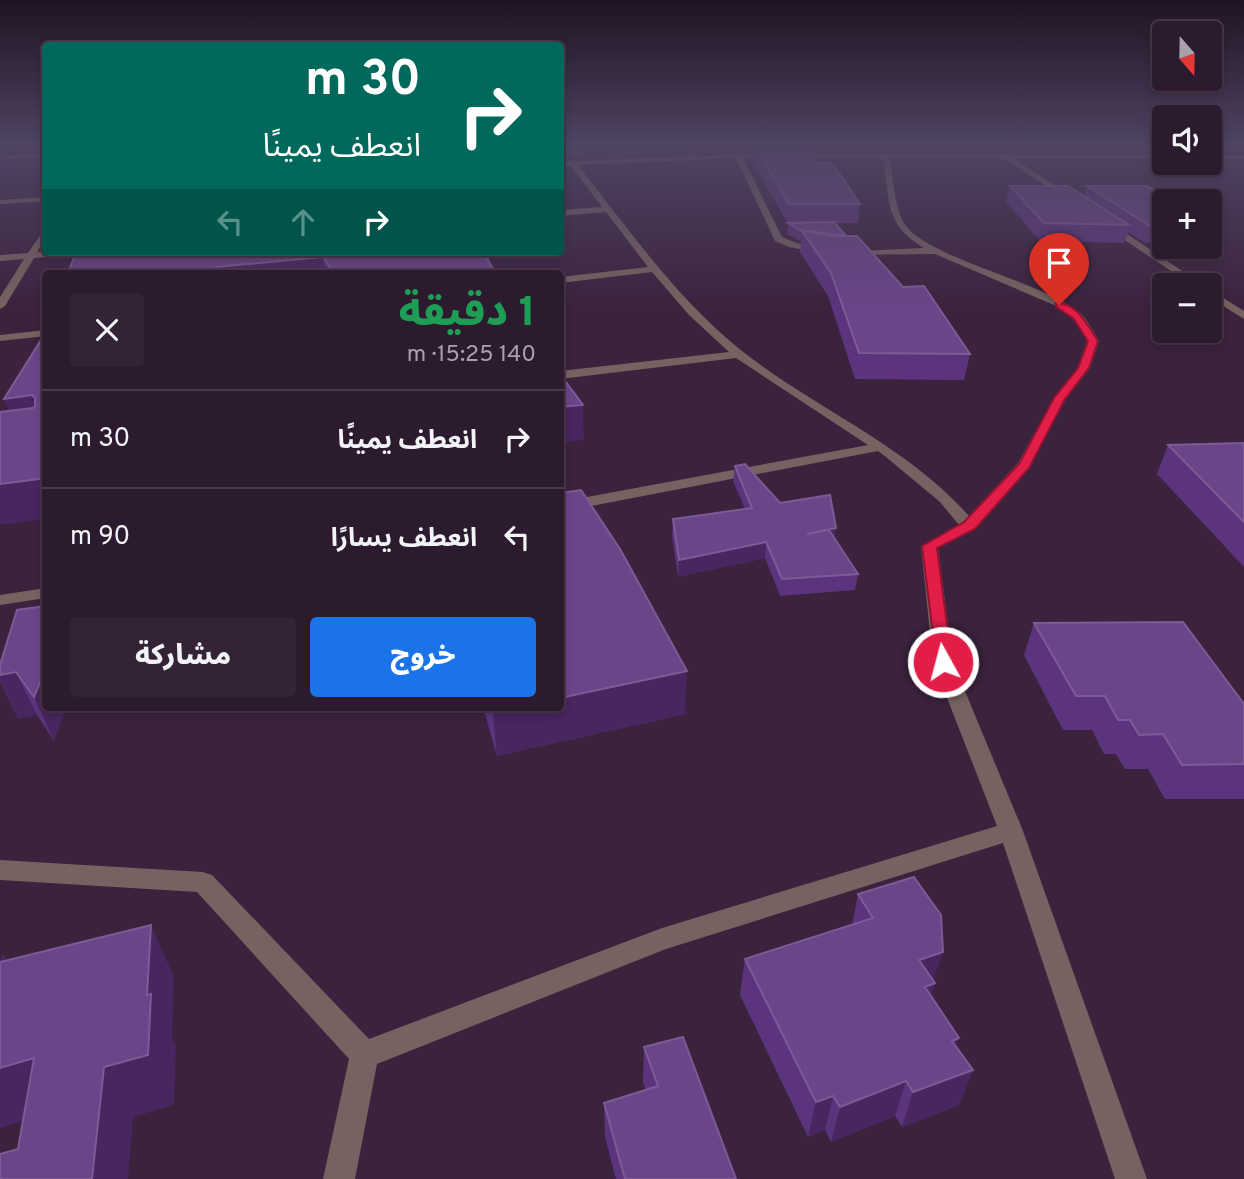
<!DOCTYPE html>
<html lang="ar">
<head>
<meta charset="utf-8">
<style>
  body { margin:0; font-family:Overpass,"Noto Sans Arabic",sans-serif; background:#342336; color:#f1f3f6; direction:rtl; height:100vh; display:flex; flex-direction:column; font-size:26px; white-space:nowrap }
  * { box-sizing:border-box; margin:0 }
  p { font-size:23px; color:#a6a1aa }
  .icon { flex:none; width:38px; height:38px; fill:none; stroke:currentColor; stroke-width:2; stroke-linecap:round; stroke-linejoin:round }
  .map { position:relative; flex:1; overflow:hidden; direction:ltr }
  .panel { position:absolute; left:42px; top:270px; width:522px; height:441px; display:flex; flex-direction:column; background:#2c1a2e; border-radius:7px; box-shadow:0 4px 10px #0003,0 0 0 2px #48384a; direction:rtl }
  .panel>* { flex:none }
  .banner { position:absolute; left:42px; top:42px; width:522px; height:214px; border-radius:7px; box-shadow:0 4px 10px #0003,0 0 0 2px #48384a; direction:rtl; background:#00695c; color:#fff; overflow:hidden }
  .needle { width:46px; rotate:160deg }
  .buttons { position:absolute; left:1152px; top:21px; display:grid; gap:14px }
  .buttons a { display:grid; place-items:center; width:70px; height:70px; border-radius:7px; background:#2c1a2e; box-shadow:0 4px 10px #0003,0 0 0 2px #48384a; font-size:35px }
  .pin { position:absolute; display:grid; place-items:center; width:60px; height:60px; color:#fff; margin:-72px -30px; border-radius:50% 50% 50% 0; rotate:-45deg; box-shadow:0 0 7px #0007 }
  .pin .icon { rotate:45deg }
  .me { position:absolute; width:77px; margin:-38px; rotate:353deg; stroke-linejoin:round; filter:drop-shadow(0 0 5px #0008) }
  .turn { display:flex; align-items:center; gap:24px; height:147px; padding:0 28px; font-size:32px }
  .turn .icon { width:91px; height:91px; stroke-width:2.5 }
  .turn b { display:block; font-size:49px; line-height:60px }
  .lanes { display:flex; align-items:center; height:66px; padding:0 28px; background:#0003; justify-content:center; gap:35px; direction:ltr }
  .lanes .off { opacity:.35 }
  .round { display:grid; place-items:center; flex:none; width:74px; height:74px; border-radius:7px; background:#342336 }
  .overview { display:flex; align-items:center; justify-content:space-between; height:119px; padding:0 28px }
  h1 { font-size:42px; font-weight:800; line-height:52px; color:#1e9e55 }
  .cta { display:flex; gap:14px; margin-top:auto; padding:14px 28px }
  .cta a { flex:1; height:80px; border-radius:7px; background:#1a73e8; color:#fff; font-size:28px; font-weight:800; line-height:80px; text-align:center }
  .cta a+a { background:#342336; color:#f1f3f6 }
  ul { padding:0; list-style:none }
  li { display:flex; align-items:center; gap:21px; height:98px; padding:0 28px; border-top:2px solid #48384a }
  li div { flex:1 }
  li b { display:block; font-size:26px }
  li em { font-style:normal }
  .map>svg:first-child { display:block }
  .lines { fill:none; stroke-linecap:round; stroke-linejoin:round }
  .minor { fill:#766260; fill-rule:evenodd }
  .wall { fill:#5b347d }
  .shaded-wall { fill:#48265f }
  .building { fill:#6a4588; stroke:#7c5b96; stroke-width:2 }
  .route { fill:#e11d48; stroke:#92132f; stroke-width:2 }
</style>
</head>
<body>
<div class="map">
<svg width="1244" height="1179" viewBox="0 0 1244 1179">
  <rect width="100%" height="100%" fill="#3b223d"/>
  <g class="lines">
    <!-- minor -->
    <path class="minor" d="M 46,153 L 46,157 L 0,160 L 0,156 Z
      M 738,154 L 1164,155 L 1164,159 L 1014,159 L 1074,198 L 1071,202 L 1005,159 L 890,158 C 893,178 894,203 903,221 C 920,257 1044,281 1081,314 C 1089,322 1093,332 1099,341 L 1090,368 L 1066,399 L 1029,468 L 975,529 L 938,548 L 953,662 L 1023,831 L 1147,1179 L 1115,1179 L 1003,843 L 666,949 L 377,1064 L 355,1179 L 323,1179 L 349,1059 L 197,892 L 0,880 L 0,860 L 203,872 L 212,875 L 369,1039 L 662,928 L 997,826 L 933,662 L 921,546 L 959,525 L 940,502 L 886,457 L 878,451 L 560,512 L 560,502 L 868,445 L 736,358 L 560,379 L 560,371 L 729,352 L 689,315 L 652,272 L 560,283 L 560,277 L 648,267 L 606,212 L 560,216 L 560,210 L 602,207 L 571,166 L 560,166 L 560,162 ZM 736,158 L 775,241 L 789,247 L 831,255 L 935,254 L 1054,305 L 1074,320 L 1087,341 L 1078,367 L 1054,398 L 1018,463 L 969,516 C 905,444 817,410 742,351 C 676,298 630,231 578,165 ZM 743,158 L 883,158 C 890,201 884,224 924,248 C 878,249 825,258 782,237 Z
      M 1209,155 L 1244,155 L 1244,159 L 1209,159 Z
      M 46,197 L 46,201 L 0,204 L 0,200 Z
      M 1108,222 L 1111,223 L 1203,285 L 1192,285 L 1105,227 Z
      M 46,227 L 46,238 L 37,252 L 76,252 L 71,255 L 34,258 L 5,306 L 0,309 L 0,297 L 24,259 L 0,261 L 0,255 L 28,253 Z
      M 1209,289 L 1244,311 L 1244,319 L 1209,297 Z
      M 46,330 L 46,336 L 0,341 L 0,335 Z
      M 46,588 L 46,598 L 0,605 L 0,595 Z"/>
  </g>
  <!-- wall -->
  <path class="wall" d="M 560,144 L 736,144 L 560,157 Z
    M 743,144 L 804,144 L 816,163 L 860,204 L 858,223 L 835,223 L 846,236 L 903,287 L 970,354 L 964,380 L 855,379 L 828,296 L 800,252 L 801,241 L 787,234 L 788,224 L 752,161 L 753,151 L 747,151 Z
    M 1010,186 L 1084,196 L 1087,186 L 1164,201 L 1164,243 L 1145,243 L 1128,232 L 1124,243 L 1040,241 L 1006,202 Z
    M 1209,223 L 1217,227 L 1211,244 L 1209,244 Z
    M 76,252 L 484,252 L 494,271 L 505,273 L 68,273 Z
    M 1244,443 L 1244,567 L 1157,474 L 1168,445 Z
    M 735,466 L 780,503 L 835,539 L 858,574 L 855,590 L 780,596 L 765,558 L 678,577 L 672,535 L 673,519 L 745,509 L 733,481 Z
    M 46,606 L 46,707 L 84,707 L 64,711 L 54,741 L 37,715 L 18,719 L 0,682 L 0,665 Z
    M 1034,623 L 1244,704 L 1244,799 L 1165,799 L 1148,769 L 1125,769 L 1116,754 L 1104,754 L 1092,730 L 1063,730 L 1024,655 Z
    M 483,707 L 560,707 L 685,714 L 497,756 Z
    M 858,894 L 935,983 L 931,996 L 956,1047 L 973,1070 L 959,1105 L 902,1127 L 895,1116 L 831,1142 L 825,1130 L 808,1137 L 740,995 L 745,959 L 852,925 Z
    M 644,1047 L 736,1179 L 616,1179 L 605,1137 L 604,1103 L 646,1090 L 643,1083 Z"/>
  <!-- shaded-wall -->
  <path class="shaded-wall" d="M 0,144 L 24,144 L 17,152 L 7,153 L 10,162 L 2,172 L 3,175 L 0,179 Z
    M 579,144 L 736,144 L 580,156 Z
    M 323,257 L 326,273 L 215,273 L 216,267 Z
    M 32,395 L 46,430 L 18,434 L 4,399 Z
    M 583,405 L 584,440 L 560,443 L 560,407 Z
    M 46,478 L 46,519 L 0,525 L 0,484 Z
    M 836,528 L 834,544 L 807,534 Z
    M 766,542 L 765,558 L 678,577 L 679,560 Z
    M 46,667 L 46,707 L 84,707 L 64,711 L 54,741 L 34,697 Z
    M 687,671 L 685,714 L 497,756 L 493,712 L 516,707 L 560,707 L 560,698 Z
    M 16,672 L 37,715 L 18,719 L 0,682 L 0,675 Z
    M 151,925 L 174,977 L 172,1038 L 176,1045 L 174,1105 L 133,1117 L 128,1179 L 92,1179 L 104,1067 L 147,995 Z
    M 943,952 L 932,984 L 935,983 L 924,1019 L 919,960 Z
    M 2,953 L 34,1004 L 0,964 Z
    M 959,1038 L 946,1074 L 952,1041 Z
    M 34,1058 L 67,1108 L 0,1128 L 0,1068 Z
    M 973,1070 L 959,1105 L 902,1127 L 913,1092 Z
    M 906,1081 L 895,1116 L 831,1142 L 840,1107 Z
    M 833,1096 L 825,1130 L 808,1137 L 816,1102 Z"/>
  <!-- building -->
  <path class="building" d="M 753,144 L 804,144 L 816,163 L 832,163 L 860,204 L 789,204 Z
    M 1010,186 L 1068,186 L 1129,225 L 1044,223 Z
    M 1087,186 L 1147,186 L 1173,201 L 1164,201 L 1164,226 L 1150,226 Z
    M 834,222 L 846,236 L 800,230 L 788,223 Z
    M 1209,223 L 1217,227 L 1209,227 Z
    M 802,231 L 833,236 L 857,236 L 903,287 L 924,286 L 970,354 L 859,353 L 831,273 Z
    M 76,252 L 484,252 L 494,271 L 503,270 L 505,273 L 334,273 L 323,257 L 216,267 L 215,273 L 68,273 Z
    M 46,332 L 46,478 L 0,484 L 0,412 L 33,408 L 35,406 L 35,398 L 32,395 L 4,399 Z
    M 560,374 L 583,405 L 560,407 Z
    M 1244,443 L 1244,522 L 1168,445 Z
    M 745,464 L 780,503 L 830,495 L 836,528 L 807,534 L 829,530 L 858,574 L 782,579 L 766,542 L 679,560 L 673,519 L 752,508 L 735,466 Z
    M 581,490 L 620,549 L 687,671 L 560,698 L 560,493 Z
    M 46,606 L 46,667 L 34,697 L 16,672 L 0,675 L 0,665 L 17,610 Z
    M 1183,622 L 1244,704 L 1244,764 L 1182,765 L 1163,734 L 1139,735 L 1130,720 L 1118,720 L 1105,696 L 1076,696 L 1034,623 Z
    M 491,707 L 516,707 L 493,712 Z
    M 914,877 L 941,915 L 943,952 L 919,960 L 935,983 L 925,987 L 959,1038 L 952,1041 L 973,1070 L 913,1092 L 906,1081 L 840,1107 L 833,1096 L 816,1102 L 745,959 L 873,918 L 858,894 Z
    M 151,925 L 147,995 L 151,994 L 148,1055 L 104,1067 L 92,1179 L 0,1179 L 0,1154 L 18,1149 L 34,1058 L 0,1068 L 0,962 Z
    M 683,1037 L 736,1179 L 625,1179 L 604,1103 L 658,1086 L 644,1047 Z"/>
  <!-- sky -->
  <linearGradient id="sky" x2="0" y2="1"><stop stop-color="#201322"/><stop offset="0.47" stop-color="#4f4462"/><stop offset="1" stop-color="#4f4462" stop-opacity="0"/></linearGradient>
  <rect width="1244" height="309" fill="url(#sky)"/>
  <!-- route -->
  <path class="route" d="M 1056,303 C 1077,302 1088,326 1098,341 L 1089,368 L 1065,399 L 1029,468 L 975,529 L 937,548 L 952,662 L 949,666 L 937,666 L 922,546 L 964,522 L 1019,464 L 1054,398 L 1078,368 L 1088,341 L 1073,318 L 1056,307 Z"/>
</svg>
<div class="buttons">
<a><svg class="needle" viewBox="-14 -14 28 28"><path d="M0-13l5 13h-10z" fill="#e53935"/><path d="M0 13l5-13h-10z" fill="#a6a1aa"/></svg></a>
<a><svg class="icon" aria-label="sound" viewBox="0 0 24 24"><path d="M4 9h4l5-4v14l-5-4H4zM17 9q2 3 0 6"/></svg></a>
<a>+</a>
<a>−</a>
</div>
<div class="pin" style="left:1059px;top:305px;background:#d93025"><svg class="icon" aria-label="arrive" viewBox="0 0 24 24"><path d="M6 21V4h12l-3 4 3 4H6"/></svg></div>
<svg class="me" style="left:943px;top:662px" viewBox="-20 -20 40 40"><circle r="17" fill="#e11d48" stroke="#fff" stroke-width="3"/><path d="M0-11L8 9 0 5-8 9z" fill="#fff"/></svg>
<div class="banner">
<div class="turn"><svg class="icon" aria-label="right" viewBox="0 0 24 24"><path d="M7 20v-9h11M14 6l5 5-5 5"/></svg><div><b>30 m</b>انعطف يمينًا</div></div>
<div class="lanes"><svg class="icon off" aria-label="left" viewBox="0 0 24 24"><path d="M17 20v-9H6M10 6l-5 5 5 5"/></svg><svg class="icon off" aria-label="ahead" viewBox="0 0 24 24"><path d="M12 20V5M6 11l6-6 6 6"/></svg><svg class="icon" aria-label="right" viewBox="0 0 24 24"><path d="M7 20v-9h11M14 6l5 5-5 5"/></svg></div>
</div>
<section class="panel">
<div class="overview"><div><h1>1 دقيقة</h1><p>140 m · 15:25</p></div><a class="round"><svg class="icon" aria-label="close" viewBox="0 0 24 24"><path d="M6 6l12 12M18 6L6 18"/></svg></a></div>
<ul>
<li><svg class="icon" aria-label="right" viewBox="0 0 24 24"><path d="M7 20v-9h11M14 6l5 5-5 5"/></svg><div><b>انعطف يمينًا</b></div><em>30 m</em></li>
<li><svg class="icon" aria-label="left" viewBox="0 0 24 24"><path d="M17 20v-9H6M10 6l-5 5 5 5"/></svg><div><b>انعطف يسارًا</b></div><em>90 m</em></li>
</ul>
<div class="cta"><a>خروج</a><a>مشاركة</a></div>
</section>
</div>
</body>
</html>
